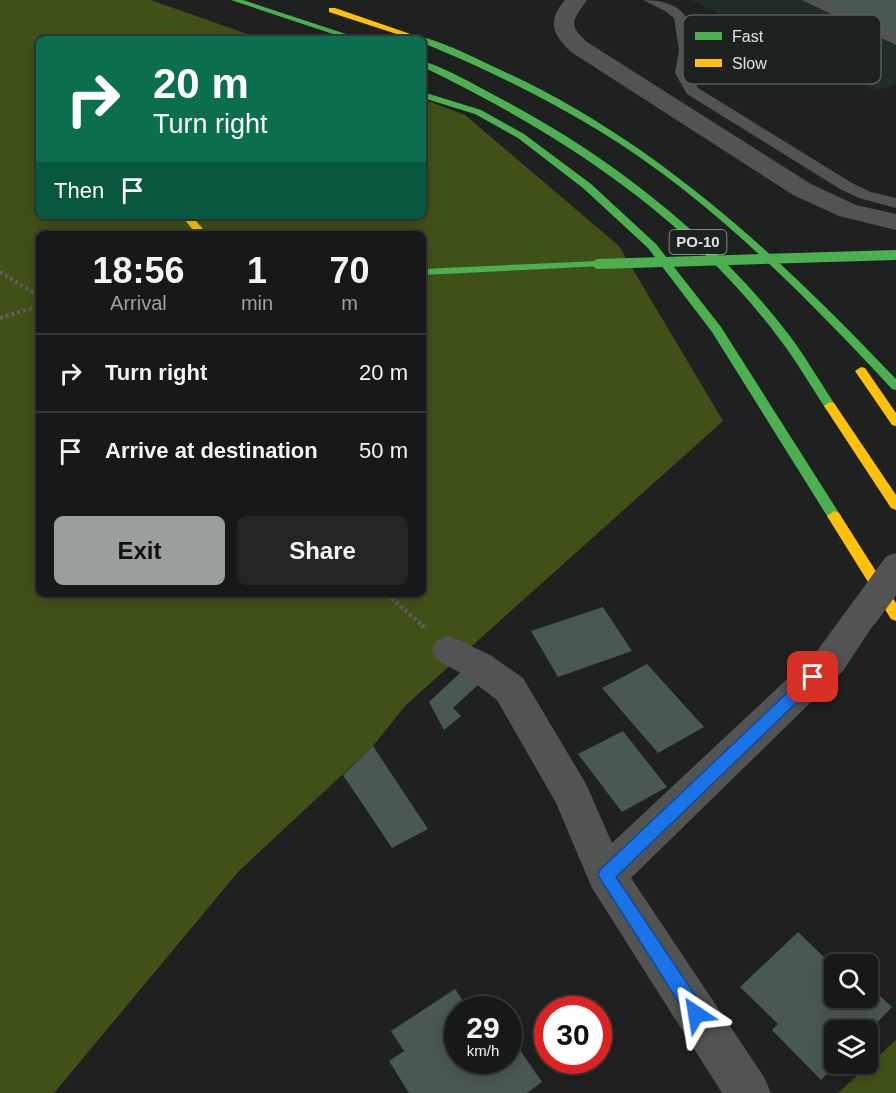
<!DOCTYPE html>
<html lang="en">
<head>
<meta charset="utf-8">
<style>
  body { margin:0; font-family:Helvetica,sans-serif; background:#232625; color:#f1f3f6; height:100vh; display:flex; flex-direction:column; font-size:22px; white-space:nowrap }
  * { box-sizing:border-box; margin:0 }
  p { font-size:20px; color:#9ea0a2 }
  .icon { flex:none; width:33px; height:33px; fill:none; stroke:currentColor; stroke-width:2; stroke-linecap:round; stroke-linejoin:round }
  .map { position:relative; flex:1; overflow:hidden }
  .panel { position:absolute; left:36px; top:231px; width:390px; height:366px; display:flex; flex-direction:column; background:#161918; border-radius:9px; box-shadow:0 3px 15px #0003,0 0 0 2px #353837 }
  .panel>* { flex:none }
  .top-card { position:absolute; left:36px; top:36px; width:390px; height:183px; border-radius:9px; box-shadow:0 3px 15px #0003,0 0 0 2px #353837; background:#0b6e4f; color:#fff; overflow:hidden }
  .buttons { position:absolute; left:824px; top:954px; display:grid; gap:12px }
  .buttons a { display:grid; place-items:center; width:54px; height:54px; border-radius:9px; background:#161918; box-shadow:0 3px 15px #0003,0 0 0 2px #353837; font-size:30px }
  .speed { position:absolute; left:444px; top:996px; display:flex; gap:12px; font-size:30px; font-weight:700; text-align:center }
  .speed>* { display:grid; place-content:center; width:78px; height:78px; border-radius:50%; background:#161918; box-shadow:0 3px 15px #0003,0 0 0 2px #353837; line-height:1 }
  .speed small { font-size:15px; font-weight:400 }
  .speed .limit { border:9px solid #d22; background:#fff; color:#111 }
  .pin { position:absolute; display:grid; place-items:center; width:51px; height:51px; color:#fff; margin:-26px; border-radius:12px; box-shadow:0 3px 9px #0006 }
  .me { position:absolute; width:66px; margin:-33px; rotate:327deg; stroke-linejoin:round; filter:drop-shadow(0 0 4px #0008) }
  .turn { display:flex; align-items:center; gap:21px; height:126px; padding:0 18px; font-size:27px }
  .turn .icon { width:78px; height:78px; stroke-width:2.5 }
  .turn b { display:block; font-size:42px; line-height:51px }
  .then { display:flex; align-items:center; height:57px; padding:0 18px; background:#0003; gap:12px; font-size:22px }
  .eta { display:flex; justify-content:space-evenly; align-items:center; height:102px; text-align:center }
  .eta b { font-size:36px; font-weight:600; line-height:42px }
  .action { display:flex; gap:12px; margin-top:auto; padding:12px 18px }
  .action a { flex:1; height:69px; border-radius:9px; background:#9b9e9e; color:#111; font-size:24px; font-weight:600; line-height:69px; text-align:center }
  .action a+a { background:#232625; color:#f1f3f6 }
  ul { padding:0; list-style:none }
  li { display:flex; align-items:center; gap:18px; height:78px; padding:0 18px; border-top:2px solid #353837 }
  li div { flex:1 }
  li b { display:block; font-size:22px }
  li em { font-style:normal }
  .map>svg:first-child { display:block }
  .built { fill:#202c2a }
  .forest { fill:#405118; fill-rule:evenodd }
  .building { fill:#495850 }
  .lines { fill:none; stroke-linecap:round; stroke-linejoin:round }
  .path-far1 { stroke:#5e5f5f; stroke-width:4; stroke-dasharray:3 3; stroke-linecap:butt }
  .path { stroke:#5e5f5f; stroke-width:4.5; stroke-dasharray:4 4; stroke-linecap:butt }
  .lane { fill:#525353; fill-rule:evenodd }
  .street { fill:#525353; fill-rule:evenodd }
  .fast { fill:#4caf50; fill-rule:evenodd }
  .slow { fill:#ffc107; fill-rule:evenodd }
  .street-bridge { stroke:#525353; stroke-width:31 }
  .fast-bridge { stroke:#4caf50; stroke-width:10 }
  .route { fill:#1a73e8; stroke:#114b97; stroke-width:1.5 }
  .labels { text-anchor:middle; stroke-width:6; stroke-linejoin:round; paint-order:stroke }
  .shield { fill:#1d2221; stroke:#a5a8a8; stroke-width:1.5 }
  .shield-label { font-size:15px; font-weight:bold; fill:#dfe2e2 }
  .key { fill:#1d2221; stroke:#575c5b; stroke-width:1.5 }
  .key-label { font-size:16px; fill:#dfe2e2 }
</style>
</head>
<body>
<div class="map">
<svg width="896" height="1093" viewBox="0 0 896 1093">
  <rect width="100%" height="100%" fill="#1e2120"/>
  <!-- built -->
  <path class="built" d="M 691,0 L 896,0 L 896,84 L 877,91 Z"/>
  <!-- forest -->
  <path class="forest" d="M 0,0 L 151,0 L 261,39 L 39,39 L 39,216 L 423,216 L 423,99 L 465,115 L 619,246 L 723,421 L 406,705 L 373,746 L 238,872 L 54,1093 L 0,1093 ZM 39,234 L 423,234 L 423,594 L 39,594 Z
    M 896,1040 L 896,1093 L 838,1093 Z"/>
  <!-- building -->
  <path class="building" d="M 802,0 L 896,0 L 896,45 Z
    M 603,607 L 632,651 L 558,677 L 531,631 Z
    M 647,664 L 704,727 L 658,753 L 602,688 Z
    M 461,672 L 479,684 L 453,708 L 461,716 L 444,730 L 429,702 Z
    M 623,731 L 667,787 L 622,812 L 578,754 Z
    M 373,746 L 428,829 L 392,848 L 343,775 Z
    M 798,932 L 834,967 L 834,998 L 867,998 L 867,984 L 892,1007 L 867,1033 L 867,1030 L 834,1030 L 834,1064 L 836,1064 L 821,1080 L 772,1030 L 778,1024 L 740,987 Z
    M 455,989 L 469,1010 L 458,1010 L 458,1060 L 508,1060 L 508,1044 L 513,1040 L 542,1082 L 527,1093 L 409,1093 L 389,1061 L 404,1051 L 391,1031 Z"/>
  <g class="lines">
    <!-- path-far1 -->
    <path class="path-far1" d="M 0,272 L 39,296
      M 0,318 L 39,306
      M 387,594 L 424,627"/>
    <!-- path -->
    <path class="path" d="M 422,625 L 424,627"/>
    <!-- lane -->
    <path class="lane" d="M 643,0 C 678,0 696,15 692,52 C 692,59 689,65 689,71 C 690,77 695,83 698,88 L 852,183 L 871,192 L 896,198 L 896,208 L 859,198 L 840,189 L 687,94 L 675,73 L 679,50 L 674,18 L 665,11 Z
      M 807,0 L 823,0 L 896,35 L 896,44 Z"/>
    <!-- street -->
    <path class="street" d="M 565,0 L 587,0 C 574,19 566,24 587,42 L 811,184 L 856,205 L 896,214 L 896,230 L 839,216 L 793,195 L 571,52 C 552,34 547,21 565,0 Z
      M 864,600 L 876,603 L 881,613 L 843,671 L 631,878 L 764,1077 L 771,1093 L 722,1093 L 592,888 L 556,803 L 497,700 L 464,675 L 437,660 L 432,650 L 437,640 L 450,636 L 490,655 L 523,678 L 586,784 L 612,843 L 817,651 L 852,603 Z"/>
    <!-- fast -->
    <path class="fast" d="M 231,0 L 243,0 L 361,39 L 348,39 Z
      M 423,37 C 450,45 477,59 503,71 C 657,142 780,257 896,379 L 896,390 L 892,389 C 803,294 710,198 598,130 C 542,96 484,68 423,43 L 423,39 L 419,39 Z
      M 423,61 C 453,71 482,89 509,103 C 613,159 713,237 786,331 C 804,354 818,379 834,403 L 836,406 L 834,409 L 826,409 C 810,385 796,360 778,337 C 687,216 558,132 423,67 Z
      M 423,92 L 481,110 L 524,134 L 591,184 L 656,244 L 721,327 L 839,513 L 841,516 L 839,519 L 829,519 L 712,332 L 648,248 L 583,188 L 518,138 L 475,114 L 423,98 Z
      M 598,261 L 603,264 L 602,266 L 423,275 L 423,269 Z"/>
    <!-- slow -->
    <path class="slow" d="M 329,8 L 335,8 L 425,39 L 423,41 L 423,39 L 412,39 L 329,12 Z
      M 182,216 L 192,216 L 207,234 L 196,234 Z
      M 861,367 L 865,368 L 896,413 L 896,426 L 892,425 L 855,371 Z
      M 830,402 L 834,403 L 896,495 L 896,510 L 891,508 L 824,406 Z
      M 834,511 L 839,513 L 896,603 L 896,621 L 891,619 L 827,516 Z"/>
    <!-- street-bridge -->
    <path class="street-bridge" d="M 864,613 L 896,569"/>
    <!-- fast-bridge -->
    <path class="fast-bridge" d="M 598,264 L 896,255"/>
  </g>
  <!-- route -->
  <path class="route" d="M 813,671 L 818,673 L 820,677 L 818,682 L 616,877 L 703,1007 L 706,1014 L 703,1020 L 696,1023 L 690,1020 L 598,875 L 600,870 L 808,673 Z"/>
  <g class="labels">
    <!-- shield labels -->
    <rect class="shield" x="669.5" y="230" width="57" height="24" rx="4.5"/>
    <g class="shield-label">
      <text x="698" y="247">PO-10</text>
    </g>
  </g>
  <!-- legend -->
  <rect x="683" y="15" width="198" height="69" rx="9" class="key"/>
  <rect x="695" y="32" width="27" height="8" fill="#4caf50"/>
  <rect x="695" y="59" width="27" height="8" fill="#ffc107"/>
  <g class="key-label">
    <text x="732" y="42">Fast</text>
    <text x="732" y="69">Slow</text>
  </g>
</svg>
<div class="buttons">
<a><svg class="icon" aria-label="search" viewBox="0 0 24 24"><circle cx="10" cy="10" r="6"/><path d="M15 15l6 6"/></svg></a>
<a><svg class="icon" aria-label="layers" viewBox="0 0 24 24"><path d="M12 4l9 5-9 5-9-5zM3 14l9 5 9-5"/></svg></a>
</div>
<div class="speed"><div>29<small>km/h</small></div><div class="limit">30</div></div>
<div class="pin" style="left:813px;top:677px;background:#d93025"><svg class="icon" aria-label="arrive" viewBox="0 0 24 24"><path d="M6 21V4h12l-3 4 3 4H6"/></svg></div>
<svg class="me" style="left:696px;top:1014px" viewBox="-20 -20 40 40"><path d="M0-17L14 15 0 8-14 15z" fill="#1a73e8" stroke="#fff" stroke-width="4"/></svg>
<div class="top-card">
<div class="turn"><svg class="icon" aria-label="right" viewBox="0 0 24 24"><path d="M7 20v-9h11M14 6l5 5-5 5"/></svg><div><b>20 m</b>Turn right</div></div>
<div class="then">Then<svg class="icon" aria-label="arrive" viewBox="0 0 24 24"><path d="M6 21V4h12l-3 4 3 4H6"/></svg></div>
</div>
<section class="panel">
<div class="eta">
<div><b>18:56</b><p>Arrival</p></div>
<div><b>1</b><p>min</p></div>
<div><b>70</b><p>m</p></div>
</div>
<ul>
<li><svg class="icon" aria-label="right" viewBox="0 0 24 24"><path d="M7 20v-9h11M14 6l5 5-5 5"/></svg><div><b>Turn right</b></div><em>20 m</em></li>
<li><svg class="icon" aria-label="arrive" viewBox="0 0 24 24"><path d="M6 21V4h12l-3 4 3 4H6"/></svg><div><b>Arrive at destination</b></div><em>50 m</em></li>
</ul>
<div class="action"><a>Exit</a><a>Share</a></div>
</section>
</div>
</body>
</html>
